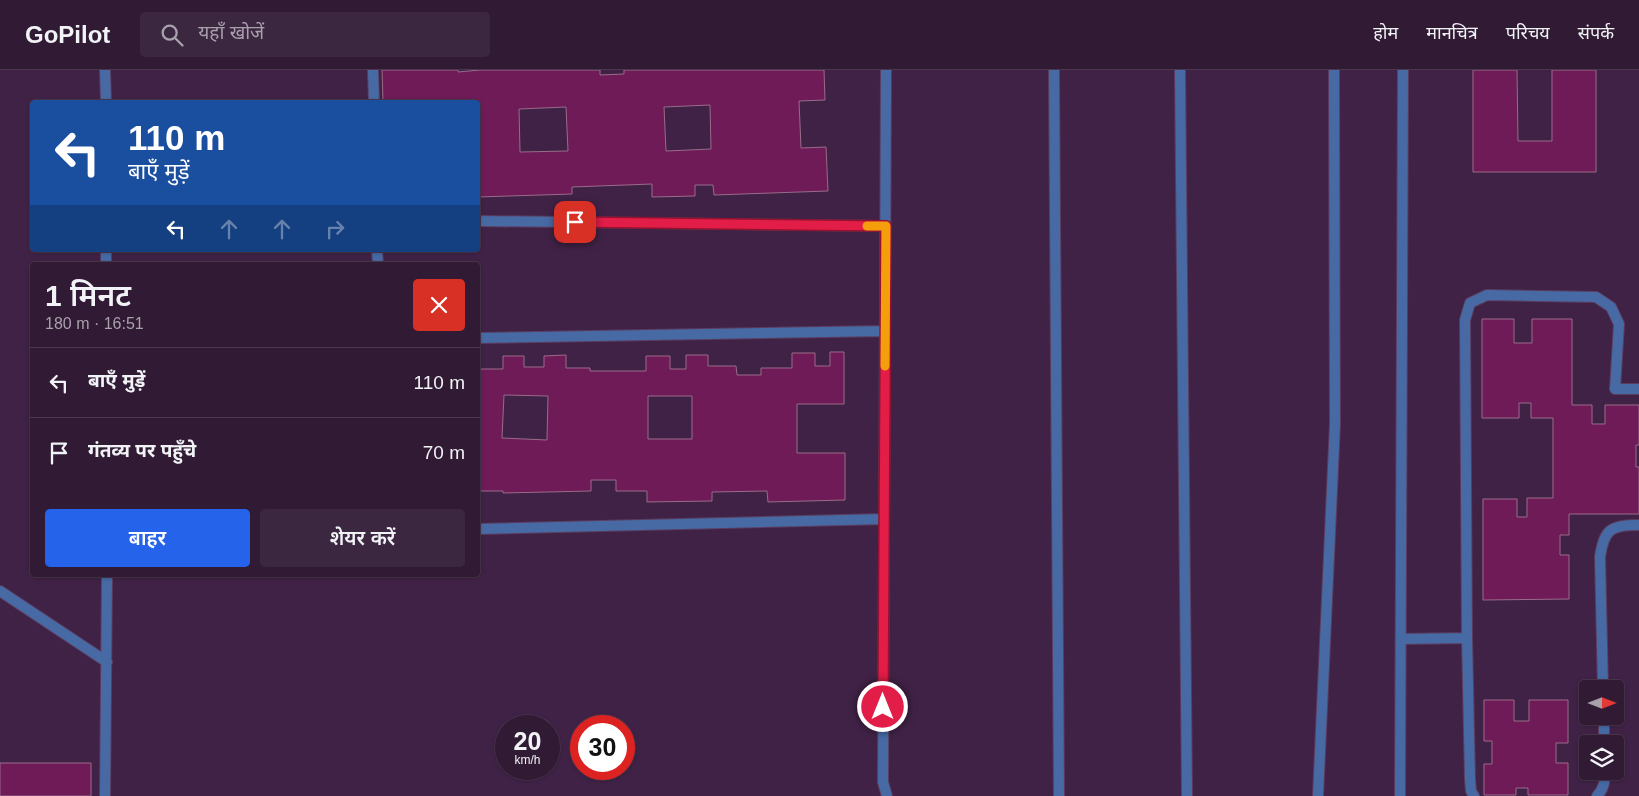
<!DOCTYPE html>
<html lang="hi">
<head>
<meta charset="utf-8">
<style>
  body { margin:0; font-family:Arial,"Noto Sans Devanagari",sans-serif; background:#3c2740; color:#f1f3f6; height:100vh; display:flex; flex-direction:column; font-size:19px; white-space:nowrap }
  * { box-sizing:border-box; margin:0 }
  p { font-size:16px; color:#a8a1ac }
  .icon { flex:none; width:28px; height:28px; fill:none; stroke:currentColor; stroke-width:2; stroke-linecap:round; stroke-linejoin:round }
  .map { position:relative; flex:1; overflow:hidden }
  .panel { position:absolute; left:30px; top:192px; width:450px; height:315px; display:flex; flex-direction:column; background:#301a34; border-radius:5px; box-shadow:0 1px 4px #0004,0 0 0 1px #4b384f }
  .panel>* { flex:none }
  .banner { position:absolute; left:30px; top:30px; width:450px; height:152px; border-radius:5px; box-shadow:0 1px 4px #0004,0 0 0 1px #4b384f; background:#1a4fa0; color:#fff; overflow:hidden }
  .needle { width:32px; rotate:90deg }
  .fabs { position:absolute; left:1579px; top:610px; display:grid; gap:10px }
  .fabs a { display:grid; place-items:center; width:45px; height:45px; border-radius:5px; background:#301a34; box-shadow:0 1px 4px #0004,0 0 0 1px #4b384f; font-size:25px }
  .speed { position:absolute; left:495px; top:645px; display:flex; gap:10px; font-size:25px; font-weight:700; text-align:center }
  .speed>* { display:grid; place-content:center; width:65px; height:65px; border-radius:50%; background:#301a34; box-shadow:0 1px 4px #0004,0 0 0 1px #4b384f; line-height:1 }
  .speed small { font-size:12px; font-weight:400 }
  .speed .limit { border:8px solid #d22; background:#fff; color:#111 }
  .pin { position:absolute; display:grid; place-items:center; width:42px; height:42px; color:#fff; margin:-21px; border-radius:10px; box-shadow:0 2px 8px #0006 }
  .me { position:absolute; width:55px; margin:-28px; rotate:0deg; stroke-linejoin:round; filter:drop-shadow(0 0 4px #0008) }
  .turn { display:flex; align-items:center; gap:18px; height:105px; padding:0 15px; font-size:22px }
  .turn .icon { width:65px; height:65px; stroke-width:2.5 }
  .turn b { display:block; font-size:35px; line-height:42px }
  .lanes { display:flex; align-items:center; height:48px; padding:0 15px; background:#0003; justify-content:center; gap:25px; direction:ltr }
  .lanes .off { opacity:.35 }
  .round { display:grid; place-items:center; flex:none; width:52px; height:52px; border-radius:5px; background:#3c2740 }
  .overview { display:flex; align-items:center; justify-content:space-between; height:85px; padding:0 15px }
  h1 { font-size:30px; font-weight:600; line-height:38px }
  .button { display:flex; gap:10px; margin-top:auto; padding:10px 15px }
  .button a { flex:1; height:58px; border-radius:5px; background:#2563eb; color:#fff; font-size:20px; font-weight:600; line-height:58px; text-align:center }
  .button a+a { background:#3c2740; color:#f1f3f6 }
  ul { padding:0; list-style:none }
  li { display:flex; align-items:center; gap:15px; height:70px; padding:0 15px; border-top:1px solid #4b384f }
  li div { flex:1 }
  li b { display:block; font-size:19px }
  li em { font-style:normal }
  header { display:flex; align-items:center; gap:30px; box-sizing:border-box; height:70px; padding:0 25px; background:#301a34; border-bottom:1px solid #4b384f }
  header strong { font-size:24px }
  nav { display:flex; gap:28px; margin-inline-start:auto; font-size:18px }
  .search { width:350px; height:45px; background:#3c2740; display:flex; align-items:center; gap:12px; box-sizing:border-box; padding:0 18px; border-radius:5px; color:#a8a1ac; font-size:19px }
  .map>svg:first-child { display:block }
  .building { fill:#6e1b58; stroke:#9a6b8a; fill-rule:evenodd }
  .lines { fill:none; stroke-linecap:round; stroke-linejoin:round }
  .minor-casing { stroke:#5a3e60; stroke-width:12 }
  .tertiary-casing { stroke:#5a3e60; stroke-width:12 }
  .minor { stroke:#476aa5; stroke-width:10 }
  .tertiary { stroke:#476aa5; stroke-width:10 }
  .route-casing { stroke:#92132f; stroke-width:12 }
  .route { stroke:#e11d48; stroke-width:9 }
  .slow { stroke:#f59e0b; stroke-width:9 }
</style>
</head>
<body>
<header>
<strong>GoPilot</strong>
<div class="search"><svg class="icon" aria-label="search" viewBox="0 0 24 24"><circle cx="10" cy="10" r="6"/><path d="M15 15l6 6"/></svg>यहाँ खोजें</div>
<nav><a>होम</a><a>मानचित्र</a><a>परिचय</a><a>संपर्क</a></nav>
</header>
<div class="map">
<svg width="1639" height="726" viewBox="0 0 1639 726">
  <rect width="100%" height="100%" fill="#402246"/>
  <!-- building -->
  <path class="building" d="M 382,0 L 458,0 L 458,2 L 480,0 L 600,0 L 600,5 L 624,4 L 624,0 L 824,0 L 825,30 L 799,31 L 801,78 L 826,77 L 828,121 L 714,125 L 713,115 L 695,115 L 695,126 L 652,127 L 652,114 L 572,117 L 572,124 L 478,127 L 478,32 L 425,32 L 425,30 L 383,32 ZM 710,35 L 711,79 L 666,81 L 664,37 ZM 566,37 L 568,81 L 520,82 L 519,39 Z
    M 1473,0 L 1517,0 L 1518,71 L 1552,71 L 1552,0 L 1596,0 L 1596,102 L 1473,102 Z
    M 1482,249 L 1514,249 L 1514,273 L 1532,273 L 1532,249 L 1572,249 L 1572,335 L 1592,335 L 1592,354 L 1605,354 L 1605,335 L 1639,335 L 1639,375 L 1636,375 L 1636,397 L 1639,397 L 1639,444 L 1569,444 L 1569,465 L 1560,465 L 1560,485 L 1569,485 L 1569,529 L 1483,530 L 1483,429 L 1517,429 L 1517,447 L 1527,447 L 1527,428 L 1553,428 L 1553,348 L 1531,348 L 1531,333 L 1519,333 L 1519,348 L 1482,348 Z
    M 830,282 L 844,282 L 844,334 L 797,334 L 797,383 L 845,383 L 845,430 L 768,432 L 767,421 L 712,422 L 712,431 L 647,432 L 647,421 L 616,421 L 616,410 L 591,410 L 591,421 L 503,423 L 503,421 L 480,421 L 480,416 L 478,416 L 478,299 L 503,299 L 503,286 L 524,286 L 524,297 L 544,297 L 544,286 L 566,285 L 566,298 L 590,298 L 590,301 L 646,301 L 646,286 L 670,286 L 670,299 L 686,299 L 686,285 L 708,285 L 708,296 L 736,296 L 737,305 L 761,305 L 761,298 L 792,298 L 792,283 L 815,283 L 815,296 L 830,296 ZM 504,325 L 548,326 L 547,370 L 502,368 ZM 648,326 L 692,326 L 692,369 L 648,369 Z
    M 1484,630 L 1514,630 L 1514,651 L 1529,651 L 1529,630 L 1568,630 L 1568,673 L 1556,673 L 1556,693 L 1568,693 L 1568,725 L 1528,725 L 1528,718 L 1516,718 L 1516,725 L 1484,725 L 1484,694 L 1492,694 L 1492,671 L 1484,671 Z
    M 0,693 L 91,693 L 91,726 L 0,726 Z"/>
  <g class="lines">
    <!-- minor casing -->
    <g class="minor-casing">
      <path id="minor" d="M 105,0 L 106,32
        M 373,0 L 374,32
        M 886,0 L 883,712 L 887,726
        M 1054,0 L 1059,726
        M 1180,0 L 1187,726
        M 478,151 L 885,156
        M 106,180 L 106,195
        M 377,180 L 378,195
        M 478,268 L 885,261
        M 478,459 L 884,449
        M 0,521 L 107,592
        M 1401,569 L 1467,568
        M 1603,619 L 1600,487 C 1604,459 1611,455 1639,455
        M 1604,646 L 1604,674
        M 105,726 L 107,505
        M 1318,726 L 1335,354 L 1334,0
        M 1474,726 L 1471,721 L 1470,709 L 1467,568 L 1465,250 L 1470,233 L 1487,225 L 1596,227 L 1611,237 L 1619,254 L 1615,319 L 1639,319
        M 1597,726 C 1604,719 1605,711 1605,701"/>
    </g>
    <!-- tertiary casing -->
    <g class="tertiary-casing">
      <path id="tertiary" d="M 1400,726 L 1403,0"/>
    </g>
    <!-- minor -->
    <use href="#minor" class="minor"/>
    <!-- tertiary -->
    <use href="#tertiary" class="tertiary"/>
  </g>
  <g class="lines">
    <!-- route casing -->
    <g class="route-casing">
      <path id="route" d="M 575,152 L 886,156 L 883,637"/>
    </g>
    <!-- route -->
    <use href="#route" class="route"/>
    <!-- slow -->
    <path class="slow" d="M 867,156 L 886,156 L 885,296"/>
  </g>
</svg>
<div class="fabs">
<a><svg class="needle" viewBox="-14 -14 28 28"><path d="M0-13l5 13h-10z" fill="#e53935"/><path d="M0 13l5-13h-10z" fill="#a8a1ac"/></svg></a>
<a><svg class="icon" aria-label="layers" viewBox="0 0 24 24"><path d="M12 4l9 5-9 5-9-5zM3 14l9 5 9-5"/></svg></a>
</div>
<div class="speed"><div>20<small>km/h</small></div><div class="limit">30</div></div>
<div class="pin" style="left:575px;top:152px;background:#d93025"><svg class="icon" aria-label="arrive" viewBox="0 0 24 24"><path d="M6 21V4h12l-3 4 3 4H6"/></svg></div>
<svg class="me" style="left:883px;top:637px" viewBox="-20 -20 40 40"><circle r="17" fill="#e11d48" stroke="#fff" stroke-width="3"/><path d="M0-11L8 9 0 5-8 9z" fill="#fff"/></svg>
<div class="banner">
<div class="turn"><svg class="icon" aria-label="left" viewBox="0 0 24 24"><path d="M17 20v-9H6M10 6l-5 5 5 5"/></svg><div><b>110 m</b>बाएँ मुड़ें</div></div>
<div class="lanes"><svg class="icon" aria-label="left" viewBox="0 0 24 24"><path d="M17 20v-9H6M10 6l-5 5 5 5"/></svg><svg class="icon off" aria-label="ahead" viewBox="0 0 24 24"><path d="M12 20V5M6 11l6-6 6 6"/></svg><svg class="icon off" aria-label="ahead" viewBox="0 0 24 24"><path d="M12 20V5M6 11l6-6 6 6"/></svg><svg class="icon off" aria-label="right" viewBox="0 0 24 24"><path d="M7 20v-9h11M14 6l5 5-5 5"/></svg></div>
</div>
<section class="panel">
<div class="overview"><div><h1>1 मिनट</h1><p>180 m · 16:51</p></div><a class="round" style="background:#d93025;color:#fff"><svg class="icon" aria-label="close" viewBox="0 0 24 24"><path d="M6 6l12 12M18 6L6 18"/></svg></a></div>
<ul>
<li><svg class="icon" aria-label="left" viewBox="0 0 24 24"><path d="M17 20v-9H6M10 6l-5 5 5 5"/></svg><div><b>बाएँ मुड़ें</b></div><em>110 m</em></li>
<li><svg class="icon" aria-label="arrive" viewBox="0 0 24 24"><path d="M6 21V4h12l-3 4 3 4H6"/></svg><div><b>गंतव्य पर पहुँचे</b></div><em>70 m</em></li>
</ul>
<div class="button"><a>बाहर</a><a>शेयर करें</a></div>
</section>
</div>
</body>
</html>
